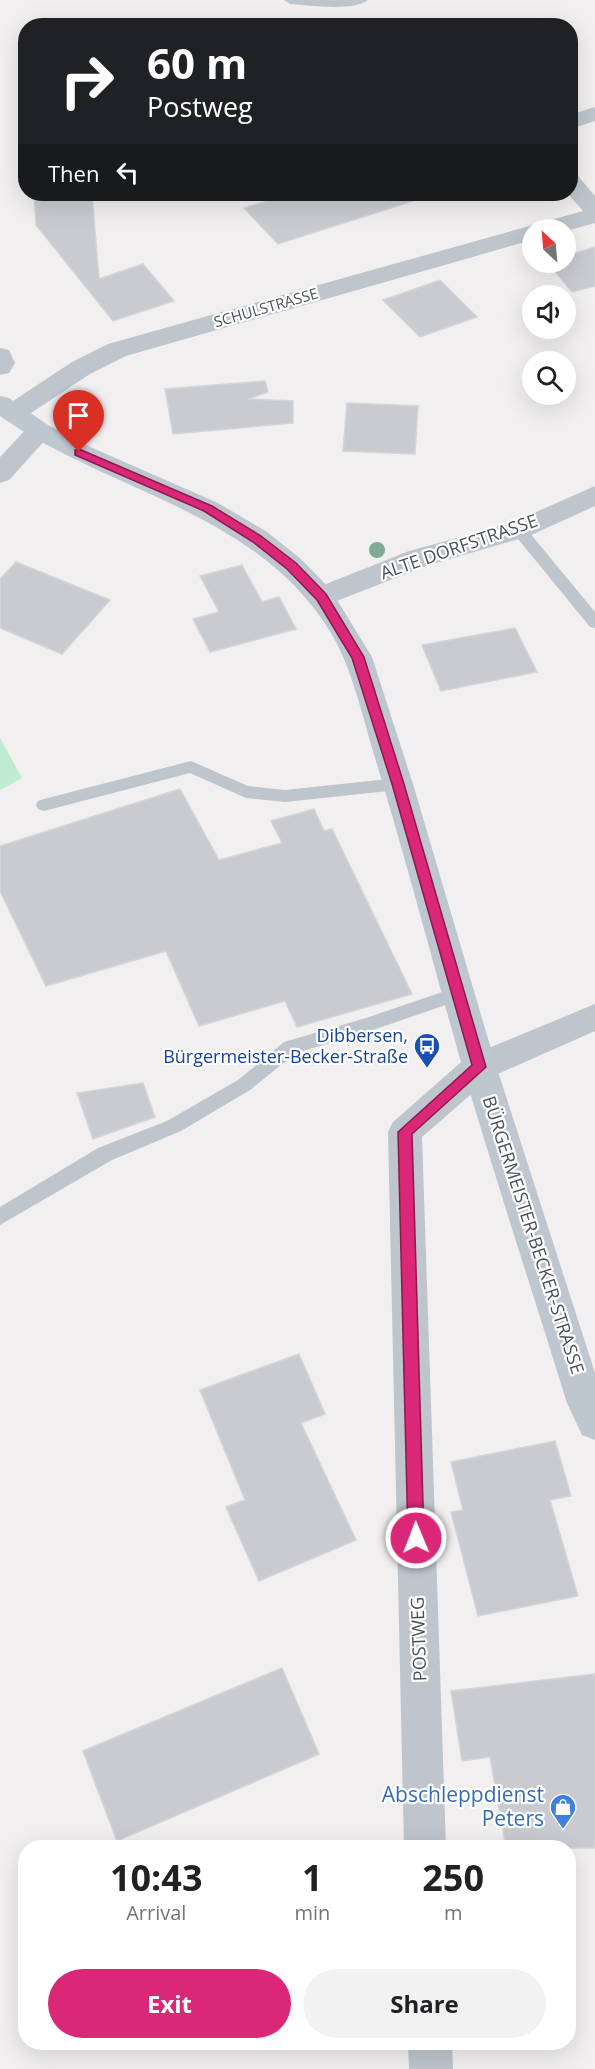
<!DOCTYPE html>
<html lang="en">
<head>
<meta charset="utf-8">
<style>
  body { margin:0; font-family:"Open Sans",sans-serif; background:#f2f2f2; color:#202124; height:100vh; display:flex; flex-direction:column; font-size:22px; white-space:nowrap }
  * { box-sizing:border-box; margin:0 }
  p { font-size:20px; color:#757577 }
  .icon { flex:none; width:33px; height:33px; fill:none; stroke:currentColor; stroke-width:2; stroke-linecap:round; stroke-linejoin:round }
  .map { position:relative; flex:1; overflow:hidden }
  .drawer { position:absolute; left:18px; top:1840px; width:558px; height:210px; display:flex; flex-direction:column; background:#fff; border-radius:24px; box-shadow:0 6px 24px #0002 }
  .drawer>* { flex:none }
  .banner { position:absolute; left:18px; top:18px; width:560px; height:183px; border-radius:24px; box-shadow:0 6px 24px #0002; background:#202124; color:#fff; overflow:hidden }
  .needle { width:39px; rotate:334deg }
  .buttons { position:absolute; left:522px; top:219px; display:grid; gap:12px }
  .buttons a { display:grid; place-items:center; width:54px; height:54px; border-radius:50%; background:#fff; box-shadow:0 6px 24px #0002; font-size:30px }
  .pin { position:absolute; display:grid; place-items:center; width:51px; height:51px; color:#fff; margin:-62px -26px; border-radius:50% 50% 50% 0; rotate:-45deg; box-shadow:0 0 6px #0007 }
  .pin .icon { rotate:45deg }
  .me { position:absolute; width:66px; margin:-33px; rotate:359deg; stroke-linejoin:round; filter:drop-shadow(0 0 4px #0008) }
  .turn { display:flex; align-items:center; gap:21px; height:126px; padding:0 30px; font-size:27px }
  .turn .icon { width:78px; height:78px; stroke-width:2.5 }
  .turn b { display:block; font-size:42px; line-height:51px }
  .then { display:flex; align-items:center; height:57px; padding:0 30px; background:#0003; gap:12px; font-size:22px }
  .eta { display:flex; justify-content:space-evenly; align-items:center; height:102px; text-align:center }
  .eta b { font-size:36px; font-weight:700; line-height:42px }
  .action { display:flex; gap:12px; margin-top:auto; padding:12px 30px }
  .action a { flex:1; height:69px; border-radius:36px; background:#db2777; color:#fff; font-size:24px; font-weight:700; line-height:69px; text-align:center }
  .action a+a { background:#f2f2f2; color:#202124 }
  .map>svg:first-child { display:block }
  .green { fill:#c1ead3 }
  .building { fill:#c9cbd1; stroke:#d3d5d9; stroke-width:1.5 }
  .lines { fill:none; stroke-linecap:round; stroke-linejoin:round }
  .lane { fill:#bec5cc; fill-rule:evenodd }
  .street { fill:#bec5cc; fill-rule:evenodd }
  .secondary { fill:#bec6d0; fill-rule:evenodd }
  .tree { fill:#7eab96 }
  .route { fill:#db2777; stroke:#8e194d; stroke-width:1.5 }
  .labels { text-anchor:middle; stroke-width:4.5; stroke-linejoin:round; paint-order:stroke }
  .far-street-label { font-size:15px; fill:#48515a; stroke:#fff }
  .street-label { font-size:18px; fill:#48515a; stroke:#fff }
  .transit-label { font-size:18px; fill:#164399; stroke:#fff; text-anchor:end }
  .near-shop-label { font-size:21px; fill:#366cbe; stroke:#fff; text-anchor:end }
</style>
</head>
<body>
<div class="map">
<svg width="595" height="2069" viewBox="0 0 595 2069">
  <rect width="100%" height="100%" fill="#f1efef"/>
  <!-- green -->
  <path class="green" d="M 0,738 L 22,778 L 0,790 Z"/>
  <!-- building -->
  <path class="building" d="M 34,194 L 92,194 L 99,279 L 143,264 L 174,301 L 113,321 L 36,225 Z
    M 291,194 L 412,194 L 413,201 L 278,244 L 244,208 Z
    M 595,247 L 595,286 L 572,292 L 547,262 L 566,262 L 566,256 Z
    M 440,280 L 477,317 L 420,337 L 383,300 Z
    M 265,381 L 268,392 L 248,399 L 293,401 L 293,423 L 173,434 L 165,389 Z
    M 347,403 L 418,406 L 415,454 L 343,451 Z
    M 16,562 L 110,600 L 62,654 L 0,628 L 0,579 Z
    M 242,565 L 262,602 L 279,597 L 296,629 L 210,652 L 193,619 L 219,612 L 200,576 Z
    M 515,628 L 537,672 L 441,691 L 422,645 Z
    M 180,789 L 219,860 L 282,843 L 271,821 L 314,809 L 324,831 L 332,829 L 412,994 L 297,1027 L 285,1001 L 199,1026 L 166,951 L 46,986 L 0,891 L 0,846 Z
    M 143,1083 L 155,1117 L 93,1139 L 77,1093 Z
    M 299,1354 L 325,1414 L 301,1423 L 356,1540 L 259,1581 L 226,1507 L 245,1500 L 200,1390 Z
    M 555,1441 L 571,1496 L 550,1500 L 578,1596 L 478,1616 L 451,1512 L 463,1510 L 451,1462 Z
    M 282,1668 L 319,1754 L 117,1841 L 83,1751 Z
    M 595,1674 L 595,1848 L 506,1848 L 490,1757 L 462,1761 L 451,1691 Z"/>
  <g class="lines">
    <!-- lane -->
    <path class="lane" d="M 284,0 L 368,0 C 353,12 309,5 290,4 Z
      M 519,525 L 524,526 L 595,612 L 595,628 L 590,627 L 514,534 L 512,530 L 514,526 Z
      M 191,761 L 248,786 L 285,790 L 398,778 L 404,780 L 406,784 L 404,788 L 398,790 L 285,802 L 246,798 L 190,773 L 44,811 L 38,809 L 36,805 L 38,801 L 44,799 Z
      M 460,986 L 466,988 L 469,993 L 466,998 L 367,1032 L 296,1053 L 250,1090 L 181,1131 L 112,1160 L 0,1225 L 0,1207 L 98,1148 L 167,1121 L 238,1080 L 284,1042 L 366,1018 Z"/>
    <!-- street -->
    <path class="street" d="M 595,107 L 595,121 L 570,129 L 570,115 Z
      M 570,174 L 578,176 L 595,196 L 595,223 L 566,231 L 532,230 L 532,240 L 126,356 L 90,374 L 22,419 L 13,421 L 4,419 L 0,413 L 4,407 L 72,362 L 108,344 L 583,211 L 568,194 L 570,194 Z
      M 0,348 L 9,350 L 15,363 L 9,373 L 0,375 Z
      M 39,423 L 48,425 L 52,431 L 48,437 L 9,480 L 0,483 L 0,457 L 30,425 Z
      M 595,486 L 595,506 L 529,536 L 429,565 L 321,607 L 311,604 L 307,597 L 311,590 L 409,551 L 509,524 Z
      M 595,1004 L 595,1031 L 491,1077 L 422,1137 L 446,1848 L 404,1848 L 388,1132 L 393,1122 L 467,1057 Z
      M 408,2043 L 452,2043 L 453,2069 L 409,2069 Z"/>
    <!-- secondary -->
    <path class="secondary" d="M 0,396 L 9,398 L 48,425 L 88,446 L 218,503 L 267,532 L 301,559 L 331,590 L 372,657 L 413,784 L 494,1059 L 595,1373 L 595,1440 L 582,1435 L 567,1403 C 531,1287 493,1172 459,1055 C 431,956 405,856 375,758 C 365,725 357,690 344,659 C 332,628 305,594 280,572 C 198,500 88,478 0,416 Z"/>
  </g>
  <!-- trees -->
  <circle class="tree" cx="377" cy="550" r="8"/>
  <!-- route -->
  <path class="route" d="M 79,449 L 212,506 L 261,536 L 296,563 L 326,594 L 364,657 L 404,784 L 486,1067 L 412,1134 L 424,1538 L 422,1543 L 416,1545 L 411,1543 L 408,1538 L 398,1132 L 472,1065 L 392,784 L 352,658 L 317,600 L 287,569 L 253,542 L 204,511 L 75,455 L 75,450 Z"/>
  <!-- icons -->
  <defs>
    <g id="bus-pin" transform="scale(1.35)"><path d="M0 17L-7.5 6A9.5 9.5 0 1 1 7.5 6Z" fill="#1a4fb4" stroke="#fff"/><path d="M-5-6H5V4H4V6H2V4H-2V6H-4V4H-5ZM-3.5-4V0h7V-4ZM-3.5 1.2v1.5H-2V1.2ZM2 1.2v1.5H3.5V1.2Z" fill="#fff"/></g>
    <g id="shop-pin" transform="scale(1.35)"><path d="M0 17L-7.5 6A9.5 9.5 0 1 1 7.5 6Z" fill="#3f7fe0" stroke="#fff"/><path d="M-5-2.5h2.3a2.7 3.5 0 0 1 5.4 0H5L5.5 6h-11ZM-1.5-2.5h3a1.5 2.3 0 0 0-3 0Z" fill="#fff"/></g>
  </defs>
  <g fill-rule="evenodd">
    <use href="#bus-pin" x="427" y="1046"/>
    <use href="#shop-pin" x="563" y="1807"/>
  </g>
  <g class="labels">
    <!-- far-street labels -->
    <g class="far-street-label">
      <text transform="translate(266 308) rotate(-16)" y="5">SCHULSTRASSE</text>
    </g>
    <!-- street labels -->
    <g class="street-label">
      <text transform="translate(459 547) rotate(-19)" y="6">ALTE DORFSTRASSE</text>
      <text transform="translate(533 1235) rotate(72)" y="6">BÜRGERMEISTER-BECKER-STRASSE</text>
      <text transform="translate(419 1639) rotate(-92)" y="6">POSTWEG</text>
    </g>
    <!-- transit labels -->
    <g class="transit-label">
      <text x="408" y="1042">Dibbersen,<tspan x="408" dy="21">Bürgermeister-Becker-Straße</tspan></text>
    </g>
    <!-- near-shop labels -->
    <g class="near-shop-label">
      <text x="544" y="1802">Abschleppdienst<tspan x="544" dy="24">Peters</tspan></text>
    </g>
  </g>
</svg>
<div class="buttons">
<a><svg class="needle" viewBox="-14 -14 28 28"><path d="M0-13l5 13h-10z" fill="#e53935"/><path d="M0 13l5-13h-10z" fill="#757577"/></svg></a>
<a><svg class="icon" aria-label="sound" viewBox="0 0 24 24"><path d="M4 9h4l5-4v14l-5-4H4zM17 9q2 3 0 6"/></svg></a>
<a><svg class="icon" aria-label="search" viewBox="0 0 24 24"><circle cx="10" cy="10" r="6"/><path d="M15 15l6 6"/></svg></a>
</div>
<div class="pin" style="left:79px;top:452px;background:#d93025"><svg class="icon" aria-label="arrive" viewBox="0 0 24 24"><path d="M6 21V4h12l-3 4 3 4H6"/></svg></div>
<svg class="me" style="left:416px;top:1538px" viewBox="-20 -20 40 40"><circle r="17" fill="#db2777" stroke="#fff" stroke-width="3"/><path d="M0-11L8 9 0 5-8 9z" fill="#fff"/></svg>
<div class="banner">
<div class="turn"><svg class="icon" aria-label="right" viewBox="0 0 24 24"><path d="M7 20v-9h11M14 6l5 5-5 5"/></svg><div><b>60 m</b>Postweg</div></div>
<div class="then">Then<svg class="icon" aria-label="left" viewBox="0 0 24 24"><path d="M17 20v-9H6M10 6l-5 5 5 5"/></svg></div>
</div>
<section class="drawer">
<div class="eta">
<div><b>10:43</b><p>Arrival</p></div>
<div><b>1</b><p>min</p></div>
<div><b>250</b><p>m</p></div>
</div>
<div class="action"><a>Exit</a><a>Share</a></div>
</section>
</div>
</body>
</html>
